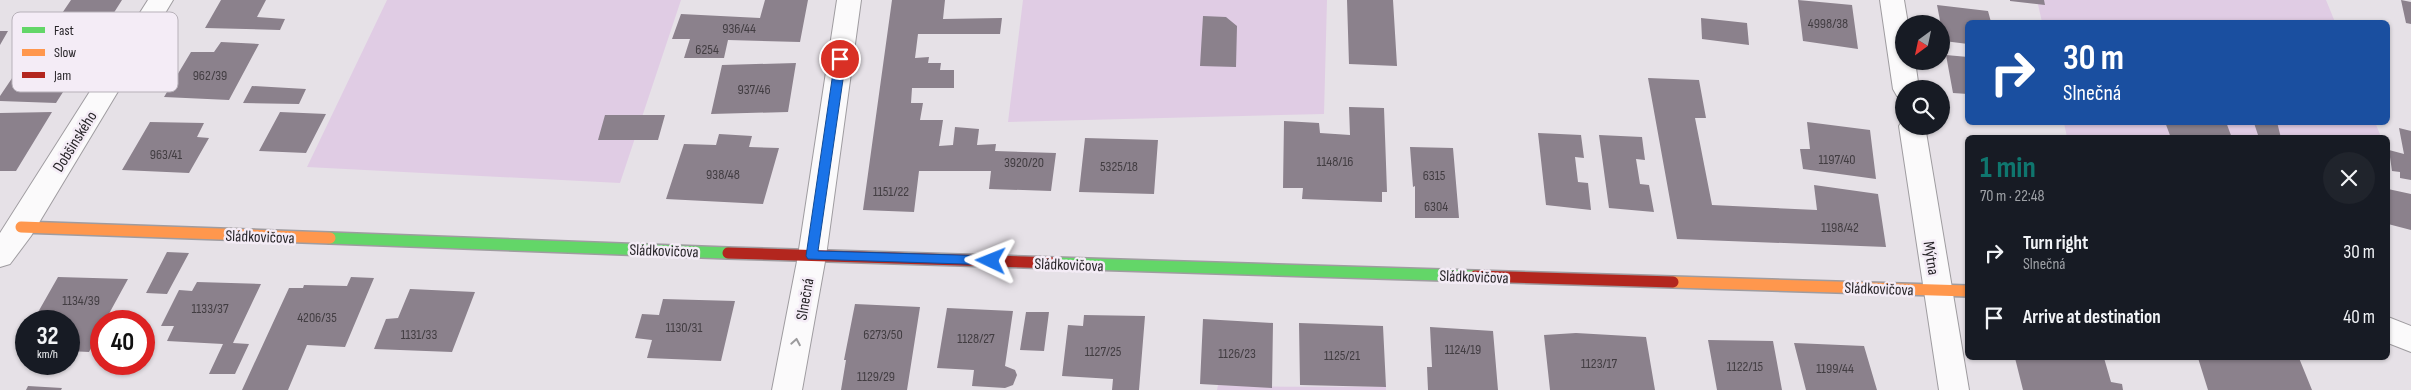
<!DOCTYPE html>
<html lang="en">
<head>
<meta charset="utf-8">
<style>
  body { margin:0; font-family:"Sofia Sans Condensed",sans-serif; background:#20242c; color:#f1f3f6; height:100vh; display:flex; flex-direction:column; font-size:19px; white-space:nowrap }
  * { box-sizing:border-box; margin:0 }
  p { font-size:16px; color:#9ea1a6 }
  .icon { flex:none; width:28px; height:28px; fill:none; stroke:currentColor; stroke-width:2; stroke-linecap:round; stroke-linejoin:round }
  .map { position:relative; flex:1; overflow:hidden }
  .sheet { position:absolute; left:1965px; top:135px; width:425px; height:225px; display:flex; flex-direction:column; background:#171b24; border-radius:8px; box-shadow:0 1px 4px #0004 }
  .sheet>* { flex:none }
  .guide { position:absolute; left:1965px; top:20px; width:425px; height:105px; border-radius:8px; box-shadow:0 1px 4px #0004; background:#1a4fa0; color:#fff; overflow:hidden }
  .needle { width:32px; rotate:213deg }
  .tools { position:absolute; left:1895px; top:15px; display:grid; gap:10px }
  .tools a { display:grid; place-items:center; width:55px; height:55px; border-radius:50%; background:#171b24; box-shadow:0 1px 4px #0004; font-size:25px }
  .speed { position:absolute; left:15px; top:310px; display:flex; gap:10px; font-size:25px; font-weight:700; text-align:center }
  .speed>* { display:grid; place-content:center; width:65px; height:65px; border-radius:50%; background:#171b24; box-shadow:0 1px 4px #0004; line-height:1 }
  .speed small { font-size:12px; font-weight:400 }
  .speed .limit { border:8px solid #d22; background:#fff; color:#111 }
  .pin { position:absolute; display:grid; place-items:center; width:42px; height:42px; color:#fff; margin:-21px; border:2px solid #fff; border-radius:50%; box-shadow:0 1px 5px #0007 }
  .me { position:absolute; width:55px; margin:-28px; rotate:272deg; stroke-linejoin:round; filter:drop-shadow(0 0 4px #0008) }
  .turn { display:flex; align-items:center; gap:18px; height:105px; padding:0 15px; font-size:22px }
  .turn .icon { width:65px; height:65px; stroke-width:2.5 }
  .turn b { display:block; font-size:35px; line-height:42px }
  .round { display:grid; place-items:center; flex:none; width:52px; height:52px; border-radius:26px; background:#20242c }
  .summary { display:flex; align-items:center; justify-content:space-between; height:85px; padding:0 15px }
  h1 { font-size:30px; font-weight:700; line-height:38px; color:#0f766e }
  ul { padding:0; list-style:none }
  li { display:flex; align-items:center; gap:15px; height:65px; padding:0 15px }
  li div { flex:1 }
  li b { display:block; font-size:19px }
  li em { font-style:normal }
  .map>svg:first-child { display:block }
  .green { fill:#e0cce4 }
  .building { fill:#8b818c }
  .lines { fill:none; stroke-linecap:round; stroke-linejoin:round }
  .street-casing { stroke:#9f9ca0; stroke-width:2 }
  .fast-casing { stroke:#9f9ca0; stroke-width:14 }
  .slow-casing { stroke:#9f9ca0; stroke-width:14 }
  .jam-casing { stroke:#9f9ca0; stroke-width:14 }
  .street { fill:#fbfafb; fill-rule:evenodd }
  .fast { stroke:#63d668; stroke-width:11 }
  .slow { stroke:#ff974d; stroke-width:11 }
  .jam { stroke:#b3261e; stroke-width:11 }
  .oneway { stroke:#9c9b9d }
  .route { fill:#1a73e8; stroke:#114b97 }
  .labels { text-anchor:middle; stroke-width:5; stroke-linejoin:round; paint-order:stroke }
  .number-label { font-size:14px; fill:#423d42 }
  .street-label { font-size:16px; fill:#29262a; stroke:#f4ecf6 }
  .key { fill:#f4ecf6; stroke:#b7b1b9; stroke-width:1 }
  .key-label { font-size:14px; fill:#29262a }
</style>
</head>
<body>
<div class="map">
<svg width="2411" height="390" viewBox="0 0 2411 390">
  <rect width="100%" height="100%" fill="#e6e1e7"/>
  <!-- green -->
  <path class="green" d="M 387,0 L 681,0 L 620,183 L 307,167 Z
    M 1023,0 L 1327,0 L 1324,114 L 1008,122 Z
    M 2037,0 L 2326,0 L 2335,22 L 2042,22 Z
    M 2375,122 L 2381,137 L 2074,138 L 2067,137 L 2064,123 Z
    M 1218,385 C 1274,388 1330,386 1386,387 L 1386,390 L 1217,390 Z"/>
  <!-- building -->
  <path class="building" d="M 71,0 L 122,0 L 101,33 L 50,31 Z
    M 221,0 L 266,0 L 257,17 L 285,19 L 280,30 L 205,28 Z
    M 765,0 L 808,0 L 800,42 L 728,40 L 724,58 L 684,58 L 690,39 L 672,39 L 681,14 L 760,18 Z
    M 892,0 L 945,0 L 943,19 L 1002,18 L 1000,34 L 918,34 L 915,58 L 929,57 L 928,63 L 941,63 L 940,70 L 954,70 L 954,88 L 912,88 L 911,103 L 923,103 L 920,120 L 943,120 L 939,146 L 953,145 L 955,127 L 979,129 L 977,145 L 996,144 L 995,151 L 1056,153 L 1051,191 L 989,189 L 991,171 L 919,171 L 914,212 L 863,210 Z
    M 1347,0 L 1393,0 L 1397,66 L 1349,64 Z
    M 1798,0 L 1852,5 L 1858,49 L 1803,41 Z
    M 2010,0 L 2044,0 L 2045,5 L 2010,1 Z
    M 2401,0 L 2411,2 L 2411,24 L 2406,23 Z
    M 1937,5 L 1988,11 L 1991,22 L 1968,22 L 1968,44 L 1944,41 Z
    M 1203,16 L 1226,17 L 1237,26 L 1236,67 L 1200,66 Z
    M 1701,18 L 1747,23 L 1749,45 L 1702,39 Z
    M 0,31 L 8,31 L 0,45 Z
    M 221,42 L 259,44 L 229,100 L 164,97 L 191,52 L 214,52 Z
    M 51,43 L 74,44 L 66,55 L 86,56 L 56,103 L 0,101 L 0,96 L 29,53 L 44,54 Z
    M 1946,55 L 1968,57 L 1968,94 L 1953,93 Z
    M 796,63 L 788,112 L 711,114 L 722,65 Z
    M 1648,78 L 1699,80 L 1706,118 L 1695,118 L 1712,205 L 1817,210 L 1814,185 L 1878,194 L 1886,247 L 1677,239 Z
    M 252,86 L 306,89 L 299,104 L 243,103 Z
    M 1349,107 L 1384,108 L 1387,192 L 1382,192 L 1382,202 L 1302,199 L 1303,188 L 1283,188 L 1284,121 L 1319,123 L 1320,133 L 1350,135 Z
    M 52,112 L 16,171 L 0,171 L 0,113 Z
    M 280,112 L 326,114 L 306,153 L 259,151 Z
    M 605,115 L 665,115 L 658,140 L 598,140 Z
    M 150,122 L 204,123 L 197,137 L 209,138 L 189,173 L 122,170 Z
    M 1807,122 L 1870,130 L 1876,179 L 1803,169 L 1800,149 L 1810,149 Z
    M 2165,122 L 2226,122 L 2232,138 L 2171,138 Z
    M 2264,122 L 2277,122 L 2281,138 L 2259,138 L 2254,123 Z
    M 2399,128 L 2411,131 L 2411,180 L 2400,178 L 2400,172 L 2392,171 L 2389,150 L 2404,154 Z
    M 1538,133 L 1581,135 L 1584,158 L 1575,157 L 1578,182 L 1588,183 L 1591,210 L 1546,205 Z
    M 719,134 L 752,136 L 749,147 L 779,148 L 763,204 L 666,199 L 684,144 L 716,145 Z
    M 1599,135 L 1642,137 L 1645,160 L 1636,159 L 1640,184 L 1649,185 L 1654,212 L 1609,208 Z
    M 1085,138 L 1158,140 L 1154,194 L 1079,192 Z
    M 1410,147 L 1453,148 L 1459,218 L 1415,218 L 1415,186 L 1413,187 Z
    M 2388,189 L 2411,194 L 2411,230 L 2388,224 Z
    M 167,252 L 189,253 L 167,294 L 146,293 Z
    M 58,277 L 128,279 L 105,321 L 101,321 L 101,329 L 89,352 L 69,351 L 69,321 L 33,321 Z
    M 351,277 L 374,278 L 345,347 L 307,345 L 288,390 L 242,390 L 289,288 L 303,288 L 304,285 L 347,286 Z
    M 197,282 L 261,284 L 233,343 L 249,344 L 235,374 L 209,374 L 223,344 L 167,341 L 174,326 L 161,326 L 179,290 L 192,291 Z
    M 410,289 L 475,292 L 452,352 L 374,349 L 386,319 L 398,318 Z
    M 663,299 L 735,301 L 721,361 L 647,358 L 652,340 L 635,338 L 642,314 L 659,315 Z
    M 855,304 L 920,307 L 907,390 L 841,390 L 846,360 L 844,360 Z
    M 947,308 L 1013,311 L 1005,366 L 1015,370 L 1017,375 L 1013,385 L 1005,388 L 972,386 L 974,370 L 937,368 Z
    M 1026,312 L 1049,312 L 1044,351 L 1020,350 Z
    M 1084,315 L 1145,316 L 1139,390 L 1112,390 L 1113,379 L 1062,376 L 1068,325 L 1083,326 Z
    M 1203,319 L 1273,323 L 1272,388 L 1200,384 Z
    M 1299,323 L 1383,326 L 1386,387 L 1300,385 Z
    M 1430,327 L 1493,331 L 1498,390 L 1428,390 L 1427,367 L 1432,367 Z
    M 26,332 L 26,351 L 16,351 Z
    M 1576,333 L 1646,337 L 1655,390 L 1550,390 L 1544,335 Z
    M 1708,340 L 1773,341 L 1782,390 L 1717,390 Z
    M 1794,343 L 1864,346 L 1877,390 L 1806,390 Z
    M 2015,358 L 2104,358 L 2111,382 L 2122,384 L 2123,390 L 2023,390 Z
    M 2198,358 L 2299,358 L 2312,390 L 2208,390 Z
    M 28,386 L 62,388 L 61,390 L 26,390 Z"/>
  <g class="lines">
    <!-- street casing -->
    <g class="street-casing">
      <path id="street" d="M 148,0 L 173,0 L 31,236 L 10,264 L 0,267 L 0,233 Z
        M 837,0 L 861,0 L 826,256 L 802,390 L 772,390 L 798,256 Z
        M 1880,0 L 1904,0 L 1908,24 L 1904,24 L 1904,61 L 1915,61 L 1919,89 L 1904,89 L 1904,99 L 1897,96 L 1893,89 Z
        M 1904,118 L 1904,126 L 1925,126 L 1969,390 L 1939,390 L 1899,126 Z
        M 2388,317 L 2411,326 L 2411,352 L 2388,343 Z"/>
    </g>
    <!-- fast casing -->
    <g class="fast-casing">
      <path id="fast" d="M 330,238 L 728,253
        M 1056,263 L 1475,276"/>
    </g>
    <!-- slow casing -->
    <g class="slow-casing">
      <path id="slow" d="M 21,227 L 330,238
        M 1673,282 L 1968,291"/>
    </g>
    <!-- jam casing -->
    <g class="jam-casing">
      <path id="jam" d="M 728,253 L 1056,263
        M 1475,276 L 1673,282"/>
    </g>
    <!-- street -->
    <use href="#street" class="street"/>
    <!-- fast -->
    <use href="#fast" class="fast"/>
    <!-- slow -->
    <use href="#slow" class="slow"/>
    <!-- jam -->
    <use href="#jam" class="jam"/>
  </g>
  <!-- one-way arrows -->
  <defs><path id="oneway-chevron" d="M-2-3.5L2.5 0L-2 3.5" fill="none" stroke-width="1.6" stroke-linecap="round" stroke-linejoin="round" transform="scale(1.25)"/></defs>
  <use class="oneway" href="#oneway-chevron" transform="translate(796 342) rotate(-80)"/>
  <!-- route -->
  <path class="route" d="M 840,55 L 846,59 L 818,251 L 991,256 L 995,257 L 997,261 L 995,265 L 808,259 L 806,256 L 835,59 Z"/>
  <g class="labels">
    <!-- number labels -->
    <g class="number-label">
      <text x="1828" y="28">4998/38</text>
      <text x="739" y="33">936/44</text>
      <text x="707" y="54">6254</text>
      <text x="210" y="80">962/39</text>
      <text x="754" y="94">937/46</text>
      <text x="166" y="159">963/41</text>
      <text x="1837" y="164">1197/40</text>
      <text x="1335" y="166">1148/16</text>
      <text x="1024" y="167">3920/20</text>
      <text x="1119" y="171">5325/18</text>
      <text x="723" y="179">938/48</text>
      <text x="1434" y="180">6315</text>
      <text x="891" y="196">1151/22</text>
      <text x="1436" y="211">6304</text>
      <text x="1840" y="232">1198/42</text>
      <text x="81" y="305">1134/39</text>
      <text x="210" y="313">1133/37</text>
      <text x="317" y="322">4206/35</text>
      <text x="684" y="332">1130/31</text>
      <text x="419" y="339">1131/33</text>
      <text x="883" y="339">6273/50</text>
      <text x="976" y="343">1128/27</text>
      <text x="1463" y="354">1124/19</text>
      <text x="1103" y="356">1127/25</text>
      <text x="1237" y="358">1126/23</text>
      <text x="1342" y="360">1125/21</text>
      <text x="1599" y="368">1123/17</text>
      <text x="1745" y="371">1122/15</text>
      <text x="1835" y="373">1199/44</text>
      <text x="876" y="381">1129/29</text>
    </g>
    <!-- street labels -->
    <g class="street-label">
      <text transform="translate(74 141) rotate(-58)" y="6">Dobšinského</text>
      <text transform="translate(260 236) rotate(2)" y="6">Sládkovičova</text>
      <text transform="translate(664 250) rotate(2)" y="6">Sládkovičova</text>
      <text transform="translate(1932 258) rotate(81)" y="6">Mýtna</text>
      <text transform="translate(1069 264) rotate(2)" y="6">Sládkovičova</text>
      <text transform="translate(1474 276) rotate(2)" y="6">Sládkovičova</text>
      <text transform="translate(1879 288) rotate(2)" y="6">Sládkovičova</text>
      <text transform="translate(804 299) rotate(-80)" y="6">Slnečná</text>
    </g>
  </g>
  <!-- legend -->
  <rect x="12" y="12" width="166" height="80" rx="8" class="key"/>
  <rect x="22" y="27" width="23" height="6" fill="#63d668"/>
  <rect x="22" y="49" width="23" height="7" fill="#ff974d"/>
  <rect x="22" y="72" width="23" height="6" fill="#b3261e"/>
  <g class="key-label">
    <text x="54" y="35">Fast</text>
    <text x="54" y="57">Slow</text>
    <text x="54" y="80">Jam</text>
  </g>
</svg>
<div class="tools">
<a><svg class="needle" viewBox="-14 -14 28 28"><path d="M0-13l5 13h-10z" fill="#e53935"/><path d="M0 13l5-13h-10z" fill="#9ea1a6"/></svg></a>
<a><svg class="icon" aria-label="search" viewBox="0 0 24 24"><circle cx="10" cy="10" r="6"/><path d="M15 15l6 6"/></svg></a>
</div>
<div class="speed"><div>32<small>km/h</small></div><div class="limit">40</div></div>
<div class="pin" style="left:840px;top:59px;background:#d93025"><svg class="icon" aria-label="arrive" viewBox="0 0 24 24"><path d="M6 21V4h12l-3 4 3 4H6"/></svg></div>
<svg class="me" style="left:991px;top:261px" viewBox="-20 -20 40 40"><path d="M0-17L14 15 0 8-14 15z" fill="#1a73e8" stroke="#fff" stroke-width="4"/></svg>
<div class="guide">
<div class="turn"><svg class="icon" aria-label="right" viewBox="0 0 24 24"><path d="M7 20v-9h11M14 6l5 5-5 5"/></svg><div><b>30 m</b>Slnečná</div></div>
</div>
<section class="sheet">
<div class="summary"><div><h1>1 min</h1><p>70 m · 22:48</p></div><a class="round"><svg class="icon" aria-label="close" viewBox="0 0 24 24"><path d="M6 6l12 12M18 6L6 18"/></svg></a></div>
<ul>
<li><svg class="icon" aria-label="right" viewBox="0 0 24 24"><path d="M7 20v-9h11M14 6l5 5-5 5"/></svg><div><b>Turn right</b><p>Slnečná</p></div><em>30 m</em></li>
<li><svg class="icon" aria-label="arrive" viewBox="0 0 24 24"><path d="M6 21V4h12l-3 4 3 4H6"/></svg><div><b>Arrive at destination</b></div><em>40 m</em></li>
</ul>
</section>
</div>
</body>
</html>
